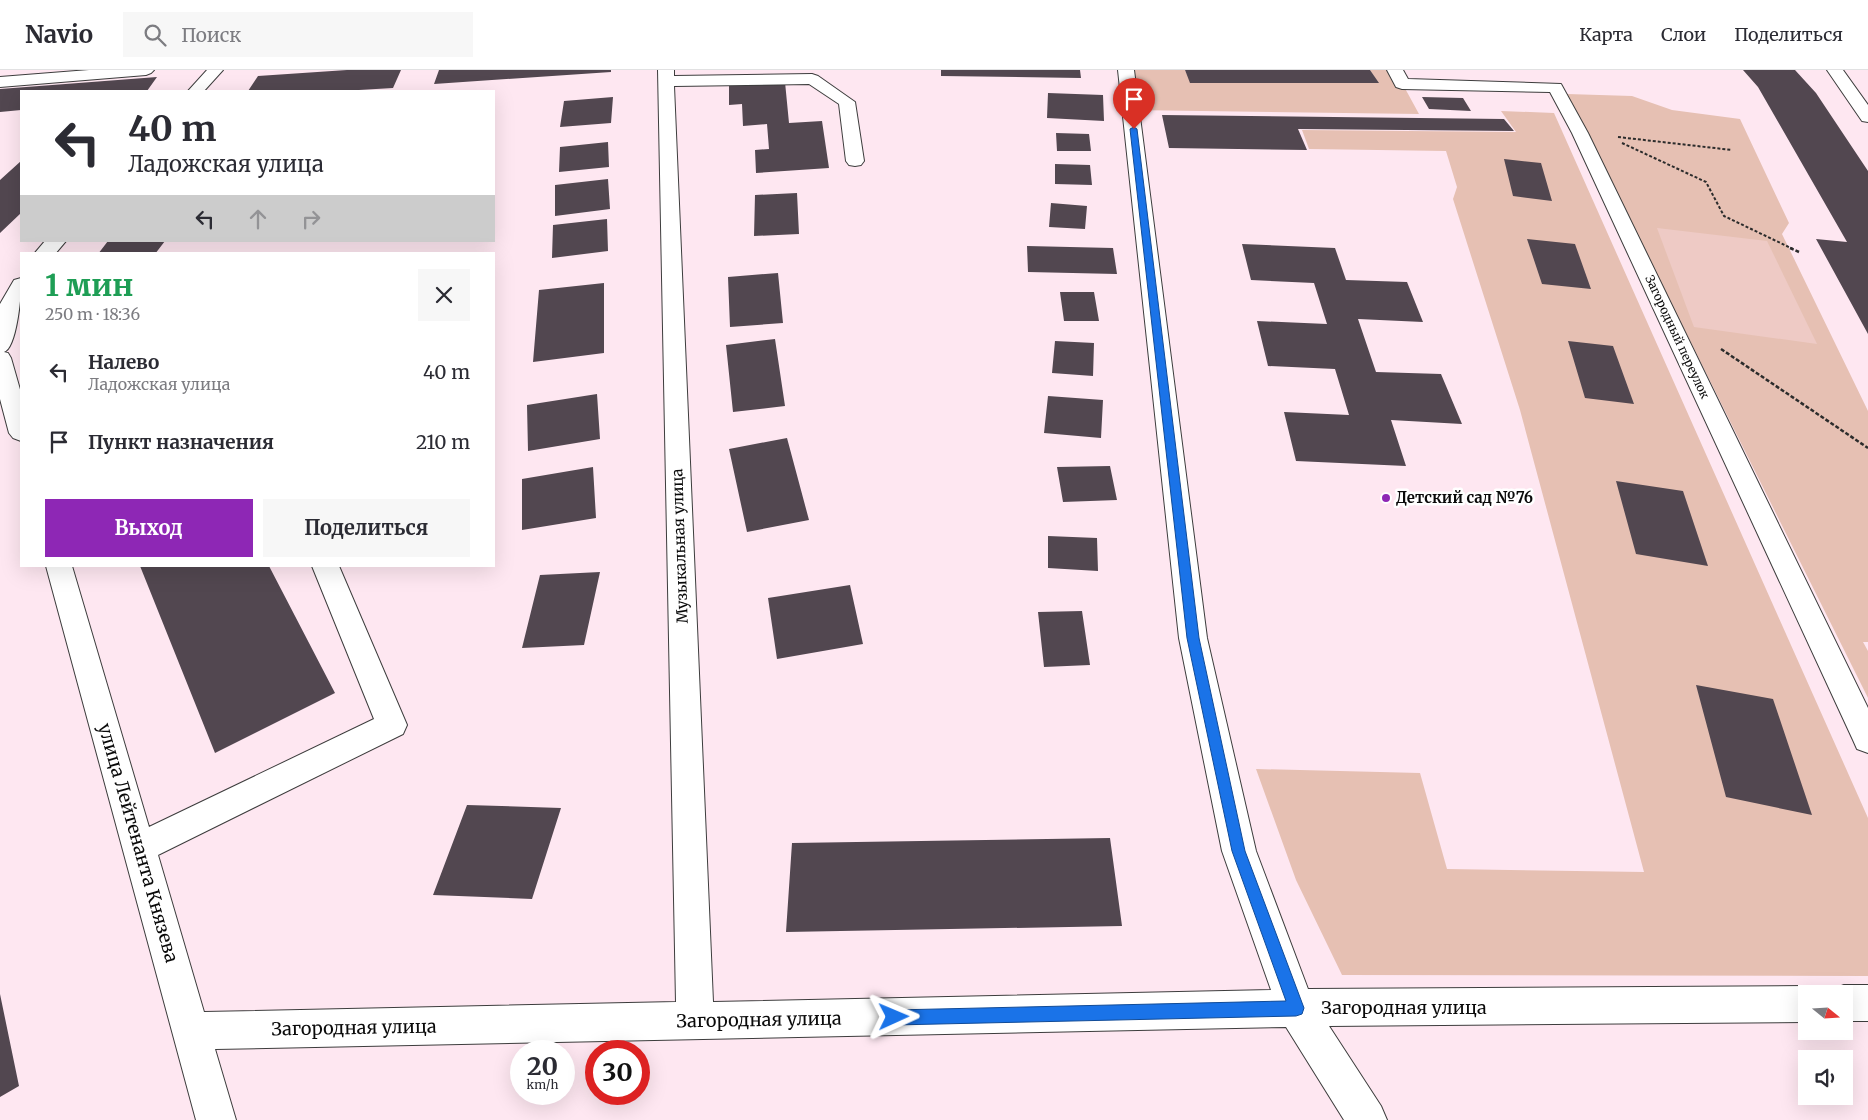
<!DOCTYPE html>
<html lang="ru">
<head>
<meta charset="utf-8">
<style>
  body { margin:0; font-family:Merriweather,serif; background:#f7f7f7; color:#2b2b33; height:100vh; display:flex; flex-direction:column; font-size:19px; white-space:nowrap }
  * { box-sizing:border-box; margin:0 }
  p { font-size:16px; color:#7c7c81 }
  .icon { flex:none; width:28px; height:28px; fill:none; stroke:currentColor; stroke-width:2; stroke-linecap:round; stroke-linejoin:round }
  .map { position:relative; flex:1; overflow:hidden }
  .drawer { position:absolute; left:20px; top:182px; width:475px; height:315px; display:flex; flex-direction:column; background:#fff; border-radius:0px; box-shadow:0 5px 20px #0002 }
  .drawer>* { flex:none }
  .hud { position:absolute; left:20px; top:20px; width:475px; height:152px; border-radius:0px; box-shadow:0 5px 20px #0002; background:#fff; color:#2b2b33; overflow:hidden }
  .needle { width:32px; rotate:108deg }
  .tools { position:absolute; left:1798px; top:915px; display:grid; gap:10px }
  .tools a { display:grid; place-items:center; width:55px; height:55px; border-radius:0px; background:#fff; box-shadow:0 5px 20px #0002; font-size:25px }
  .speed { position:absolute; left:510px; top:970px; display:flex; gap:10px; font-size:25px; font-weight:700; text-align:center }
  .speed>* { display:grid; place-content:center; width:65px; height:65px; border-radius:50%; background:#fff; box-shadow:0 5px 20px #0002; line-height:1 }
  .speed small { font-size:12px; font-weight:400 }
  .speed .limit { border:8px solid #d22; background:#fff; color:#111 }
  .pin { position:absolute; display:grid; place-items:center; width:42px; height:42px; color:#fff; margin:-51px -21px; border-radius:50% 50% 50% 0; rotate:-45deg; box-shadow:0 0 5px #0007 }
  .pin .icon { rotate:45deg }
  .me { position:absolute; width:55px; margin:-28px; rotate:89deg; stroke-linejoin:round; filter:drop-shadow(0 0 4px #0008) }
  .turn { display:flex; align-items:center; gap:18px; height:105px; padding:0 25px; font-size:22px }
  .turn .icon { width:65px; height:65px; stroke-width:2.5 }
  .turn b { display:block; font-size:35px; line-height:42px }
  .lanes { display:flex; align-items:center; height:48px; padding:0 25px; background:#0003; justify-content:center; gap:25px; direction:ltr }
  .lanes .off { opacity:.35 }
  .round { display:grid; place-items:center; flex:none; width:52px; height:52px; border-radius:0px; background:#f7f7f7 }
  .overview { display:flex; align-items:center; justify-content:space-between; height:85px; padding:0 25px }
  h1 { font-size:30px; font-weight:700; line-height:38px; color:#1e9e55 }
  .cta { display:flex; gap:10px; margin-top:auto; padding:10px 25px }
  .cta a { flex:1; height:58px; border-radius:0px; background:#8e27b5; color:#fff; font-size:20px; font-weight:700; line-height:58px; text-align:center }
  .cta a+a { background:#f7f7f7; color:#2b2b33 }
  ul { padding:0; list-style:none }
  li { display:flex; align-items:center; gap:15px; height:70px; padding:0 25px }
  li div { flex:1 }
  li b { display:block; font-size:19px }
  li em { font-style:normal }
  header { display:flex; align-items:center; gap:30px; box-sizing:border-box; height:70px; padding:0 25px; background:#fff; border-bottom:1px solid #e1e1e2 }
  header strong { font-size:24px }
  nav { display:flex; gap:28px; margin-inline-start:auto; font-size:18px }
  .search { width:350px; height:45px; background:#f7f7f7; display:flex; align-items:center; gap:12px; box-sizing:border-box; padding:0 18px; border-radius:0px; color:#7c7c81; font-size:19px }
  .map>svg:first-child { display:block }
  .green { fill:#e6c0b3 }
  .pitch { fill:#eecac5 }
  .building { fill:#524750 }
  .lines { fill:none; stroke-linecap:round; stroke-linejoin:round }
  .minor-casing { stroke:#3d3d3d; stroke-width:2 }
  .path-far1 { stroke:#2c2c2c; stroke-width:2; stroke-dasharray:3 2; stroke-linecap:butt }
  .path { stroke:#2c2c2c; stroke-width:2.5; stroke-dasharray:4 2; stroke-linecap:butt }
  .minor { fill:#fff; fill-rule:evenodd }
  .route { fill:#1a73e8; stroke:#114b97 }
  .poi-dot { fill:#8e27b5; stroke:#fff; stroke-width:2 }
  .labels { text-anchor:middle; stroke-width:5; stroke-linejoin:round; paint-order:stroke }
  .far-street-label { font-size:12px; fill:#0a0a0a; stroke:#fff }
  .poi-label { font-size:15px; font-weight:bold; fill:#0a0a0a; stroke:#fff; text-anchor:start }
  .street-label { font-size:15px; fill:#0a0a0a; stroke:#fff }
  .near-street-label { font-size:18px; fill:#0a0a0a; stroke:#fff }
</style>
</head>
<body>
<header>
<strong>Navio</strong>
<div class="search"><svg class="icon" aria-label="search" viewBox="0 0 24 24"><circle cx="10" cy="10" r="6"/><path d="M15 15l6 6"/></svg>Поиск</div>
<nav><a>Карта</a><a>Слои</a><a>Поделиться</a></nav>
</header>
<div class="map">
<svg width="1868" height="1050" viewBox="0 0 1868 1050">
  <rect width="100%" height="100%" fill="#fee7f1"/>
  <!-- green -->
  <path class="green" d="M 1126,0 L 1185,0 L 1191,13 L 1378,13 L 1370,0 L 1395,0 L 1419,44 L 1131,40 Z
    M 1567,24 L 1632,26 L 1672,40 L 1740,49 L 1789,153 L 1782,164 L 1868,341 L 1868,572 L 1863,572 L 1868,581 L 1868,628 Z
    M 1501,41 L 1554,43 L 1868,748 L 1868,906 L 1342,905 L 1296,810 L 1256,699 L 1420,703 L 1447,799 L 1644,802 L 1520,340 L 1453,129 L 1457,117 L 1446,81 L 1309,79 L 1302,60 L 1516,62 Z"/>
  <!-- pitch -->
  <path class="pitch" d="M 1657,158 L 1767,171 L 1817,274 L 1694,257 Z"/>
  <!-- building -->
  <path class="building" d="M 347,0 L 401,0 L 393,18 L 342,21 L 248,21 L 258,6 Z
    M 439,0 L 611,0 L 611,2 L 434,14 Z
    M 941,0 L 1080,0 L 1081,8 L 941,6 Z
    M 1185,0 L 1370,0 L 1379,13 L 1190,13 Z
    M 1743,0 L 1795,0 L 1816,23 L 1868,101 L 1868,264 L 1816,169 L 1847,172 L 1758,17 Z
    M 157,7 L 147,21 L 21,21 L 21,40 L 0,42 L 0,19 Z
    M 785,12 L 789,53 L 822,51 L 829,98 L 756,103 L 755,80 L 769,79 L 767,54 L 743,56 L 742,34 L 729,35 L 729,16 Z
    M 1048,23 L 1103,25 L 1104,51 L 1047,48 Z
    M 613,27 L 611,53 L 560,57 L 564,31 Z
    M 1422,27 L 1463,28 L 1471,41 L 1429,39 Z
    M 1162,45 L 1504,49 L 1514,61 L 1298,59 L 1307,80 L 1169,78 Z
    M 1056,63 L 1089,64 L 1091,81 L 1057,81 Z
    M 608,72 L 609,97 L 559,102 L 560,77 Z
    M 1504,89 L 1541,93 L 1552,131 L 1513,126 Z
    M 21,91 L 21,143 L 0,163 L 0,110 Z
    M 1055,94 L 1090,95 L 1092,115 L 1055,114 Z
    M 608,109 L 610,139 L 555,146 L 555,115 Z
    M 797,123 L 799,164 L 754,166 L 755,125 Z
    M 1051,133 L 1087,136 L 1085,159 L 1049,157 Z
    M 607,149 L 608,181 L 552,188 L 553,155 Z
    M 1527,169 L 1575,174 L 1591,219 L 1542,214 Z
    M 108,171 L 165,171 L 155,184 L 98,184 Z
    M 1242,174 L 1335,178 L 1346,210 L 1407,212 L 1423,252 L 1358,249 L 1376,302 L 1441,304 L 1462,354 L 1391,350 L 1406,396 L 1296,391 L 1284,342 L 1349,345 L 1335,299 L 1268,296 L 1257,251 L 1327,254 L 1314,213 L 1251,210 Z
    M 1027,176 L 1113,178 L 1117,204 L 1028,202 Z
    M 778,203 L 783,253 L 730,257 L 728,207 Z
    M 604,213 L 604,283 L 533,292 L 539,220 Z
    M 1060,222 L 1094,222 L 1099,251 L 1064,251 Z
    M 775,269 L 785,336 L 733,342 L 726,275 Z
    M 1055,271 L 1094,273 L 1093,306 L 1052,303 Z
    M 1568,271 L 1613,276 L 1634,334 L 1585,328 Z
    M 597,324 L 600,369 L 528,381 L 527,335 Z
    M 1048,326 L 1103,330 L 1101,368 L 1044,363 Z
    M 787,368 L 809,450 L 747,462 L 729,379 Z
    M 1110,396 L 1117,430 L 1063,432 L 1057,397 Z
    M 593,397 L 596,448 L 522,460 L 522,409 Z
    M 1616,411 L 1683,421 L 1708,496 L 1636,484 Z
    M 1048,466 L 1097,468 L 1098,501 L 1048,498 Z
    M 140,496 L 269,496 L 335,623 L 215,683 Z
    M 600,502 L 584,575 L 522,578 L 540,505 Z
    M 850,515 L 863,574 L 777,589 L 768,528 Z
    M 1082,541 L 1090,595 L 1044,597 L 1038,542 Z
    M 1696,615 L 1773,629 L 1812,745 L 1726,727 Z
    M 467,735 L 561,738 L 532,829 L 433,825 Z
    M 1110,768 L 1122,856 L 786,862 L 792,773 Z
    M 0,924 L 19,1016 L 0,1027 Z"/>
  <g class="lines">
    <!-- minor casing -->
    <g class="minor-casing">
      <path id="minor" d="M 89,0 L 154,0 L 151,3 L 146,5 L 0,17 L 0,7 Z
        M 207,0 L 223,0 L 204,21 L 188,21 Z
        M 658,0 L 674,0 L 674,6 L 812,4 L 818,6 L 855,32 L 864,91 L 861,95 L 855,96 L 849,95 L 846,91 L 839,34 L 809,14 L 674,16 L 713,932 L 1271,920 L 1222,781 L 1179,568 L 1118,0 L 1134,0 L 1207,568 L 1256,781 L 1308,919 L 1806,916 L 1819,921 L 1820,924 L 1806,924 L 1806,952 L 1329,956 L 1381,1036 L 1387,1050 L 1344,1050 L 1286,957 L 215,979 L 236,1050 L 196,1050 L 46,496 L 72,496 L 149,757 L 374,649 L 312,496 L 339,496 L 407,655 L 403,664 L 158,785 L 204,942 L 676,932 Z
        M 1387,0 L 1403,0 L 1408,9 L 1561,14 L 1588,63 L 1868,638 L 1868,683 L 1857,679 L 1853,670 L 1572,63 L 1550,22 L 1402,19 L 1396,17 Z
        M 1827,0 L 1843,0 L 1868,35 L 1868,52 L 1862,51 Z
        M 45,171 L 66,171 L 55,184 L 34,184 Z
        M 21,208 C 22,221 17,278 4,282 L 8,283 L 11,288 L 21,323 L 21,371 L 13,368 L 9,363 L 0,329 L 0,234 L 14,210 Z
        M 1844,915 L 1868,915 L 1868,951 L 1844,951 L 1844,924 L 1829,924 L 1831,920 Z"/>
    </g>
    <!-- path-far1 -->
    <path class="path-far1" d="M 1618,67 L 1732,80
      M 1622,73 L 1706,112 L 1724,146 L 1793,179"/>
    <!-- path -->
    <path class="path" d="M 1790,178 L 1799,182
      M 1721,279 L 1868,378"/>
    <!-- minor -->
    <use href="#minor" class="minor"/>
  </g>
  <!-- route -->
  <path class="route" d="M 1134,57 L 1137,59 L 1199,568 L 1245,781 L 1304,938 L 1302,944 L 1296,946 L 894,955 L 888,953 L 886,947 L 888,942 L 894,940 L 1286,931 L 1232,781 L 1187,568 L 1130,59 Z"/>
  <!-- markers -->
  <circle class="poi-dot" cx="1386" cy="428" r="5"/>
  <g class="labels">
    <!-- far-street labels -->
    <g class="far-street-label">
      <text transform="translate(1677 267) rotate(65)" y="4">Загородный переулок</text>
    </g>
    <!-- poi labels -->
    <g class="poi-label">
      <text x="1396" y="433">Детский сад №76</text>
    </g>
    <!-- street labels -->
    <g class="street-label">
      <text transform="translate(680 476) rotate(-92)" y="5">Музыкальная улица</text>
    </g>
    <!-- near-street labels -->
    <g class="near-street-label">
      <text transform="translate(138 773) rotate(74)" y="6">улица Лейтенанта Князева</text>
      <text x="1404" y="944">Загородная улица</text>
      <text transform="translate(759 950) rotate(-1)" y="6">Загородная улица</text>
      <text transform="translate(354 958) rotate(-1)" y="6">Загородная улица</text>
    </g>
  </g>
</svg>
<div class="tools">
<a><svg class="needle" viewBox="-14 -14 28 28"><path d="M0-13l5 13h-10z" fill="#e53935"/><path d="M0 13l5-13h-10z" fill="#7c7c81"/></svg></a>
<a><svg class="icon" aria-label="sound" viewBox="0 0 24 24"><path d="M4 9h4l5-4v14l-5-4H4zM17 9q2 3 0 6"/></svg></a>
</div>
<div class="speed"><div>20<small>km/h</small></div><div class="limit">30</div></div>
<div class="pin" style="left:1134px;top:59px;background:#d93025"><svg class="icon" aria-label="arrive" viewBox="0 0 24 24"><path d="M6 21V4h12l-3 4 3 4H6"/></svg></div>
<svg class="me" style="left:894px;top:947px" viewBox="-20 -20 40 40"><path d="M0-17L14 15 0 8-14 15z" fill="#1a73e8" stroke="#fff" stroke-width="4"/></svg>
<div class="hud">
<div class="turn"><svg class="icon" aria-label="left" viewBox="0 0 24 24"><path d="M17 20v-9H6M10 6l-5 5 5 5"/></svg><div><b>40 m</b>Ладожская улица</div></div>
<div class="lanes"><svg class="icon" aria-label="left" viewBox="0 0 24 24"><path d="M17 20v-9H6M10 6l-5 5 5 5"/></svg><svg class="icon off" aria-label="ahead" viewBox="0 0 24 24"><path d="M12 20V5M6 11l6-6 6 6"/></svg><svg class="icon off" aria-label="right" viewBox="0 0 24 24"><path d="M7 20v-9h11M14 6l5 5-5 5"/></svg></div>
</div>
<section class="drawer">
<div class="overview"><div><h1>1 мин</h1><p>250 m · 18:36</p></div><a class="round"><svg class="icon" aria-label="close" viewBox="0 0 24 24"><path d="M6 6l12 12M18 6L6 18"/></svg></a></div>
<ul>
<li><svg class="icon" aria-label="left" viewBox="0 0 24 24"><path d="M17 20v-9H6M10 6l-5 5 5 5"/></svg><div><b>Налево</b><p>Ладожская улица</p></div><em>40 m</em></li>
<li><svg class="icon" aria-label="arrive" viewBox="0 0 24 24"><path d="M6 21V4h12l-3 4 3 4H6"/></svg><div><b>Пункт назначения</b></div><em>210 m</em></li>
</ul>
<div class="cta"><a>Выход</a><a>Поделиться</a></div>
</section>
</div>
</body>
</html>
